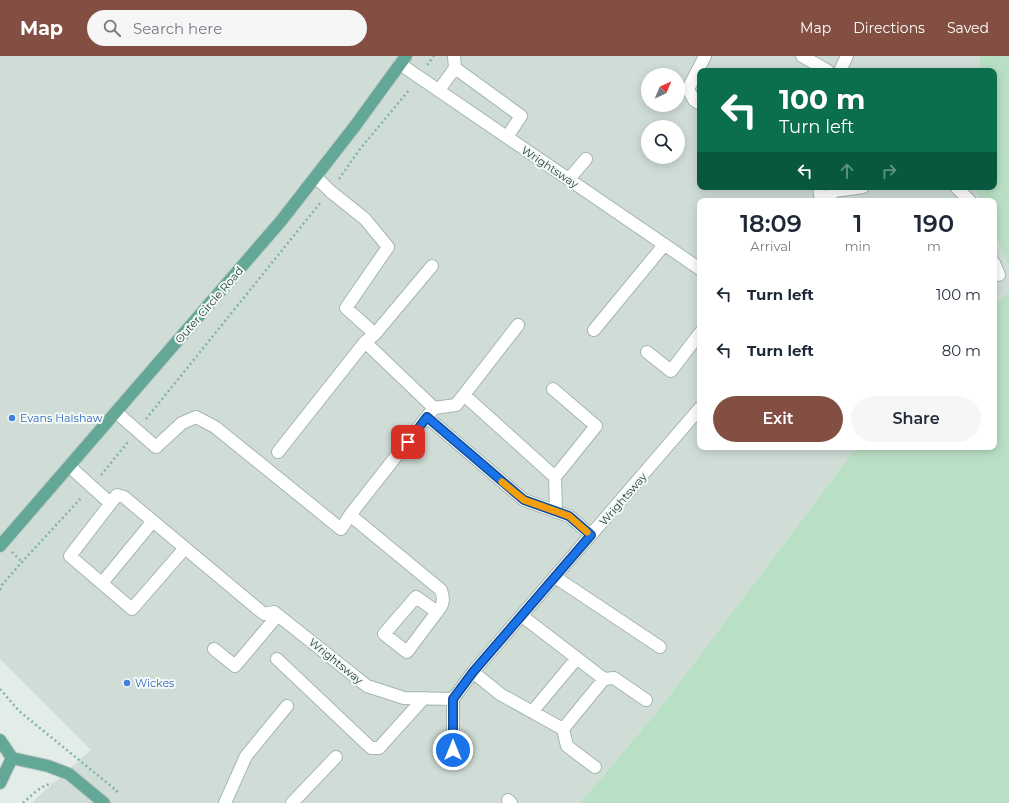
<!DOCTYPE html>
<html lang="en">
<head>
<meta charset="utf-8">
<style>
  body { margin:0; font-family:Montserrat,sans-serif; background:#f6f6f7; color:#1f2937; height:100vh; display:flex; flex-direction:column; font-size:15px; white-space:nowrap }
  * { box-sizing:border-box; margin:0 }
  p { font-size:13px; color:#747a83 }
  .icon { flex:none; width:22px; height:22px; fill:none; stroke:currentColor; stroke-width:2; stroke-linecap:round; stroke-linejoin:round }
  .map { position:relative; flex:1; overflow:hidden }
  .sheet { position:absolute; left:697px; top:142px; width:300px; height:252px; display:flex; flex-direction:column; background:#fff; border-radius:8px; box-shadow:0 2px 10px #0003 }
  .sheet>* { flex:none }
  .guide { position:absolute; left:697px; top:12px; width:300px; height:122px; border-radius:8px; box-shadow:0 2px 10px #0003; background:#0b6e4f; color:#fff; overflow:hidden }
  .needle { width:26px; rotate:44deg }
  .buttons { position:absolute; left:641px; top:12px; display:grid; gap:8px }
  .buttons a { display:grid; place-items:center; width:44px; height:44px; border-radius:50%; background:#fff; box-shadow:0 2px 10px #0003; font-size:20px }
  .pin { position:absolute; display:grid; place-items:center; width:34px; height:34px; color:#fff; margin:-17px; border-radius:8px; box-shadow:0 2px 6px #0006 }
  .me { position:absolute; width:44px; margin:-22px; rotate:0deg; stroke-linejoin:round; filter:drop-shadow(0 0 3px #0008) }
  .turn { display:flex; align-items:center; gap:14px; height:84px; padding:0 16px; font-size:18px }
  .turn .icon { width:52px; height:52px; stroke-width:2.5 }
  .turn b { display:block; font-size:28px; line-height:34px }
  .lanes { display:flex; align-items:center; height:38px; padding:0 16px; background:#0003; justify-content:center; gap:20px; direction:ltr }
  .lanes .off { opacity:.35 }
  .eta { display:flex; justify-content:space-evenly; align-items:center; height:68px; text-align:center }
  .eta b { font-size:24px; font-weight:600; line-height:28px }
  .cta { display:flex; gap:8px; margin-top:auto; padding:8px 16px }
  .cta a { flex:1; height:46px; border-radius:24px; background:#834f42; color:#fff; font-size:16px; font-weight:600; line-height:46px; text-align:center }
  .cta a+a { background:#f6f6f7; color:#1f2937 }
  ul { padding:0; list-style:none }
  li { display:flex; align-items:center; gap:12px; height:56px; padding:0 16px }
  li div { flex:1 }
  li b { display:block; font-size:15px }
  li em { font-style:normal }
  header { display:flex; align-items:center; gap:24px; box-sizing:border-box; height:56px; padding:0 20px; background:#834f42; color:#fff }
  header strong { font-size:19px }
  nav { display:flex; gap:22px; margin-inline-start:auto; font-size:14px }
  .search { width:280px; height:36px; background:#f6f6f7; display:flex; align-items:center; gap:10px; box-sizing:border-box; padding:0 14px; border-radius:22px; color:#747a83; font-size:15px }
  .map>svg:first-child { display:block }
  .built { fill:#d0ddd7; fill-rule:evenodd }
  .green { fill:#b9e0c4 }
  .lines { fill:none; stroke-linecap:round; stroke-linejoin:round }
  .minor-casing { stroke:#a4b6b0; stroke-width:14 }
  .major-casing { stroke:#c1cac7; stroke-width:14 }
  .path { stroke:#80b4a4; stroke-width:2.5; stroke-dasharray:2 3; stroke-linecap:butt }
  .minor { stroke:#fff; stroke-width:12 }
  .major { stroke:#63a796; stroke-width:12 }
  .route-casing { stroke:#114b97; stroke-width:10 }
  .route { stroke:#1a73e8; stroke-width:7 }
  .slow { stroke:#f59e0b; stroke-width:7 }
  .shop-dot { fill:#3f7fe0; stroke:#f3f9f6; stroke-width:1.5 }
  .labels { text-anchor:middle; stroke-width:4; stroke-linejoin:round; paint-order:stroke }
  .street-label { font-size:11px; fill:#204038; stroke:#f3f9f6 }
  .shop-label { font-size:11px; fill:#366cbe; stroke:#f3f9f6; text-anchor:start }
</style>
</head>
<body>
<header>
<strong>Map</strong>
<div class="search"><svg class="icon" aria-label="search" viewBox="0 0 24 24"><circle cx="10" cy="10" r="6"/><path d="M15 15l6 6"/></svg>Search here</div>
<nav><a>Map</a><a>Directions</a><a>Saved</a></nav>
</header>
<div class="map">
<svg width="1009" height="747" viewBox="0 0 1009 747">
  <rect width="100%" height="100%" fill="#e2ede8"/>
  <!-- built -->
  <path class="built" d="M 0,0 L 980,0 L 978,15 L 700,15 L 700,131 L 975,131 L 981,145 L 700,145 L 700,391 L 857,391 L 657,656 L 580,747 L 31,747 L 91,694 L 0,603 ZM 648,19 L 678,19 L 678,49 L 648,49 ZM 648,71 L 678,71 L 678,101 L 648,101 Z
    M 994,176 L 1009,211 L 1009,235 L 994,250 Z"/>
  <!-- green -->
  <path class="green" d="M 980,0 L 1009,0 L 1009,211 L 994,176 L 994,145 L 981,145 L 975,131 L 994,131 L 994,15 L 978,15 Z
    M 1009,235 L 1009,747 L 580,747 L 657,656 L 857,391 L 994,391 L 994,250 Z"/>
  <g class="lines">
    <!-- minor casing -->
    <g class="minor-casing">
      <path id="minor" d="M 802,0 L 828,15
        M 400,8 L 700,213
        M 455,12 L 521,60 L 507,81
        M 840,15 L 847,0
        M 439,34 L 455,12 L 454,0
        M 700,48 L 694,44 L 688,33 L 705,0
        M 316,121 L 330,135 L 365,163 L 388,191 L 346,252 L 375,278
        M 569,123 L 586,103
        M 819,131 L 821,145
        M 956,131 L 970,145
        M 825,145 L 834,135 L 863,131
        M 994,207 L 999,219
        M 594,274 L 664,189
        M 365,286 L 434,352 L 350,459 L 441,534 C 444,543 444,548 437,556 L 407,596 L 384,578 L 416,541 L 437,556
        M 647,296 L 671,315 L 700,277
        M 553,333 L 596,370 L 555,421
        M 464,339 L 555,421 L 556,456
        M 434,352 L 456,349 L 518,269
        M 116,356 L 156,391 L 182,367 L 196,361 L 215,371 L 341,473 L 350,459
        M 427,361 L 524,444 L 569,460 L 591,479
        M 278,396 L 365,286 L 375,278 L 432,210
        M 69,410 L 110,447
        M 185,492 L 132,553 L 70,500 L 117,439 L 124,441 L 264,558 L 274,556 L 367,630 L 404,642 L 453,643 L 473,616 L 700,352
        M 555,521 L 660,591
        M 102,527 L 153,465
        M 214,593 L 235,610 L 278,559
        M 277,603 L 371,692 L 379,692 L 424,642
        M 473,616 L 500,638 L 563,673 L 604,623 L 522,560
        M 604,623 L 614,622 L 646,644
        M 453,643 L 453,694
        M 532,656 L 577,602
        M 563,673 L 567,690 L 595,711
        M 508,744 L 511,747
        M 225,747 L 246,700 L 287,650
        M 292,747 L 336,701"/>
    </g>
    <!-- major casing -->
    <g class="major-casing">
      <path id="major" d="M 0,490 L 281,165 L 355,70 L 406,0
        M 0,684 L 12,702 L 48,710 L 69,718 L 104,747
        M 0,727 L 12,702"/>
    </g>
    <!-- path -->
    <path class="path" d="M 427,9 L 434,0
      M 339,123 L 360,93 L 410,33
      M 146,363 L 321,146
      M 101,419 L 128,386
      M 12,496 L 22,506
      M 0,534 L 2,529 L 22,506 L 82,441
      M 0,633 L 19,655 L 117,735 L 115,737
      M 23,747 C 31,740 42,728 52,728"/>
    <!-- minor -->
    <use href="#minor" class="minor"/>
    <!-- major -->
    <use href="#major" class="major"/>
  </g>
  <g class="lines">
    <!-- route casing -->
    <g class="route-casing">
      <path id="route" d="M 408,386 L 427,361 L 524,444 L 569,460 L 591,479 L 473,616 L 453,643 L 453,694"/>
    </g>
    <!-- route -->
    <use href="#route" class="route"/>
    <!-- slow -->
    <path class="slow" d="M 502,426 L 524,444 L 569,460 L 587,476"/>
  </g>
  <!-- markers -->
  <g class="shop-dot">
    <circle cx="12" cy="362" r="4"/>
    <circle cx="127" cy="627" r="4"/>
  </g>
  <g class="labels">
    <!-- street labels -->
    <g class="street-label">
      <text transform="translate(550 111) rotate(34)" y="4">Wrightsway</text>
      <text transform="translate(209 249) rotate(-49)" y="4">Outer Circle Road</text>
      <text transform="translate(623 443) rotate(-49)" y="4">Wrightsway</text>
      <text transform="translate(336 605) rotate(39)" y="4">Wrightsway</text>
    </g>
    <!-- shop labels -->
    <g class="shop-label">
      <text x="20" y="366">Evans Halshaw</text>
      <text x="135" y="631">Wickes</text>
    </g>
  </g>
</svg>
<div class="buttons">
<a><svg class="needle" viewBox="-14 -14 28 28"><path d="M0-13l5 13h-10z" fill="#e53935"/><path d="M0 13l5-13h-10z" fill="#747a83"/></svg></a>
<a><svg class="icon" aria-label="search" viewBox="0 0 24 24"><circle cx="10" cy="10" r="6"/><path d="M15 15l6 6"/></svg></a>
</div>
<div class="pin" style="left:408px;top:386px;background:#d93025"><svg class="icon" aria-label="arrive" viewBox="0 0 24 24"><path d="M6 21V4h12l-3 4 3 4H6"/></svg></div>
<svg class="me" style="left:453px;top:694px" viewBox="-20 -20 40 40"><circle r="17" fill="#1a73e8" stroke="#fff" stroke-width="3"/><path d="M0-11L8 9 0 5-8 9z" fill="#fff"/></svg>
<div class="guide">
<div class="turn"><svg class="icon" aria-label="left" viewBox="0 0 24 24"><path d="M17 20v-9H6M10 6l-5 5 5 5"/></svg><div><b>100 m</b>Turn left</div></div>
<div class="lanes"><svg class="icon" aria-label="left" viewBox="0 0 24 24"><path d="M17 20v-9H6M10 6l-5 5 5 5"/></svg><svg class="icon off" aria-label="ahead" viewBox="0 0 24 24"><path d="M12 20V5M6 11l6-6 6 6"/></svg><svg class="icon off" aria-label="right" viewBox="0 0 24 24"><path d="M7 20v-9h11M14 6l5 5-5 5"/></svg></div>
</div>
<section class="sheet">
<div class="eta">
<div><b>18:09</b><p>Arrival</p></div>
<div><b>1</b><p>min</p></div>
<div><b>190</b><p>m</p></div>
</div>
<ul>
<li><svg class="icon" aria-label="left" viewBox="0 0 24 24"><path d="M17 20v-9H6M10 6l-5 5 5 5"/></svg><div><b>Turn left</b></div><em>100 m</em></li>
<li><svg class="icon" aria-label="left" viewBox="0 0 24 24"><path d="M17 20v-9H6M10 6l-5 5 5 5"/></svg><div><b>Turn left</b></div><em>80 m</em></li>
</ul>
<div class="cta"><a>Exit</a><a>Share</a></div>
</section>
</div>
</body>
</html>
